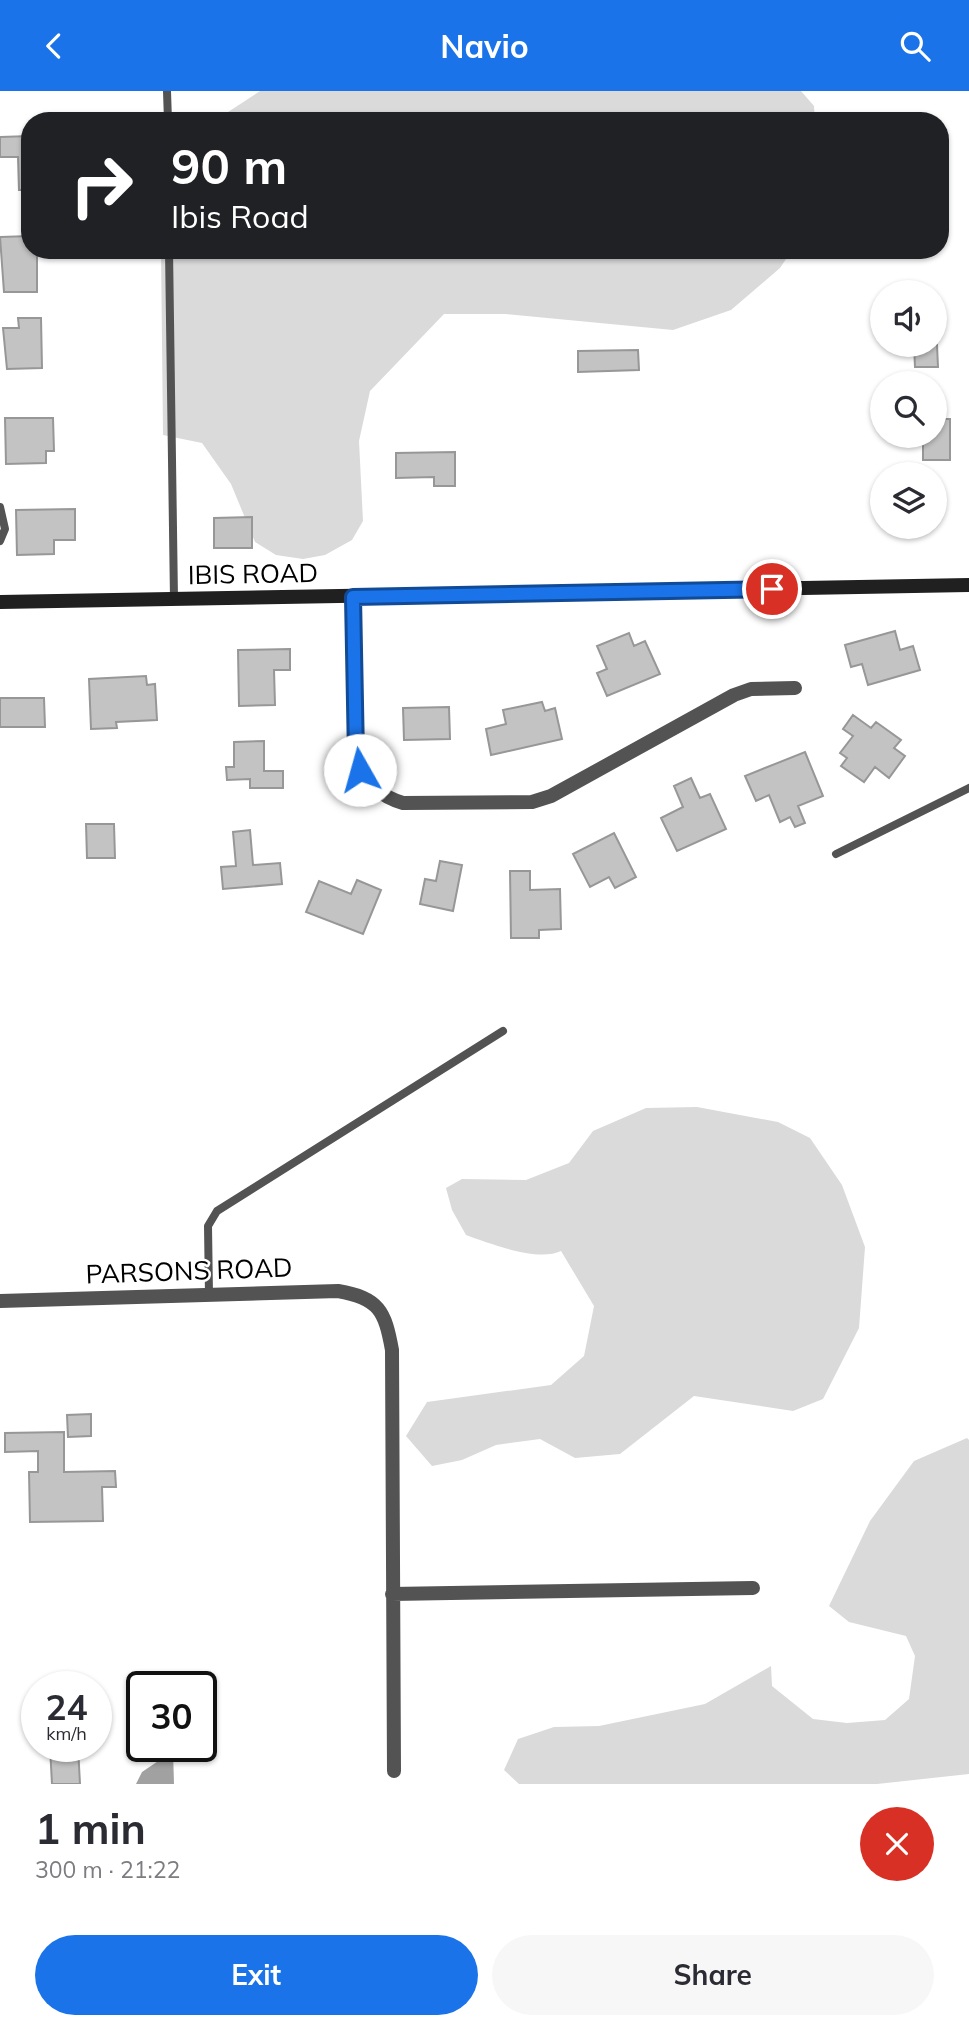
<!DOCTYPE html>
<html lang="en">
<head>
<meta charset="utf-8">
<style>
  body { margin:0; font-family:Mulish,sans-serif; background:#f7f7f7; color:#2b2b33; height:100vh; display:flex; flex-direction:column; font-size:26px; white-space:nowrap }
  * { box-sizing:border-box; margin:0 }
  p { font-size:23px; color:#7c7c81 }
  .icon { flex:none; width:38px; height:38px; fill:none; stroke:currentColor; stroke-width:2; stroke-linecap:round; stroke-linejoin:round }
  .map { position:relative; height:1693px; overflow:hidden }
  .drawer { display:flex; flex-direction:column; background:#fff; flex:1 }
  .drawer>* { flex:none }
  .hud { position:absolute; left:21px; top:21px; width:928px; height:147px; border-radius:28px; box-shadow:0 2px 5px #0004; background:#202124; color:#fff; overflow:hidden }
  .buttons { position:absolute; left:870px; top:189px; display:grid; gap:14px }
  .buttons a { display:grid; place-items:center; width:77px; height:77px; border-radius:50%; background:#fff; box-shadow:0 2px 5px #0004; font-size:35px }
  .speed { position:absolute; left:21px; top:1580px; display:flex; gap:14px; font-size:35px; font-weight:700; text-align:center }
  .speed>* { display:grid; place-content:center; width:91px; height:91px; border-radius:50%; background:#fff; box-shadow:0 2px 5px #0004; line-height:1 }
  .speed small { font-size:18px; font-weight:400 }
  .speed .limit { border:4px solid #111; border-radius:10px; background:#fff; color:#111 }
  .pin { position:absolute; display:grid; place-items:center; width:60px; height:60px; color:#fff; margin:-30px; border:4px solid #fff; border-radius:50%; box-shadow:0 2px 7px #0007 }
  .me { position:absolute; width:77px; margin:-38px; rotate:353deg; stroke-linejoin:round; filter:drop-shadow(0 0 5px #0008) }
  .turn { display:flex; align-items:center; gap:24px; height:147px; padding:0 35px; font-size:32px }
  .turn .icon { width:91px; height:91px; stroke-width:2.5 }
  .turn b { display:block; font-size:49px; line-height:60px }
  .round { display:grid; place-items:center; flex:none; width:74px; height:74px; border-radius:37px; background:#f7f7f7 }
  .head { display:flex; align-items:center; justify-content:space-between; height:119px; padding:0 35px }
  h1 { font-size:42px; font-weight:700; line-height:52px }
  .cta { display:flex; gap:14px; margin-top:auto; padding:14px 35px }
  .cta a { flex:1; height:80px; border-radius:42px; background:#1a73e8; color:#fff; font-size:28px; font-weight:700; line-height:80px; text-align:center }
  .cta a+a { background:#f7f7f7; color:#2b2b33 }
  header { display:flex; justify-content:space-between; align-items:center; height:91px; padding:0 35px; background:#1a73e8; color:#fff; font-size:32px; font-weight:700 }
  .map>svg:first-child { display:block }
  .green { fill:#dadada }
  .water { fill:#a1a1a1 }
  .building { fill:#c3c3c3; stroke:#979797; stroke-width:2 }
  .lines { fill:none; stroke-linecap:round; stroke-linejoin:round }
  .lane { stroke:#535353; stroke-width:8 }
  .street { stroke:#535353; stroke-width:14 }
  .secondary { stroke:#202020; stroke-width:14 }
  .route-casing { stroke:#114b97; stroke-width:18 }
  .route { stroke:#1a73e8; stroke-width:12 }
  .labels { text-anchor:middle; stroke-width:5; stroke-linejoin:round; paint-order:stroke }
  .street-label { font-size:26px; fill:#000; stroke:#fff }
</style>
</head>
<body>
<header><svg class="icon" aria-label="back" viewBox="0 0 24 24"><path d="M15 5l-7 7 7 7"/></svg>Navio<svg class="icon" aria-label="search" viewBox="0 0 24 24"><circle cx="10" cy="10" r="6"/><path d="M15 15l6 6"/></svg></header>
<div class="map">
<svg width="969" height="1693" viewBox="0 0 969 1693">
  <rect width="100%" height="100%" fill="#fff"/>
  <!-- green -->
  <path class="green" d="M 260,0 L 801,0 L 814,15 L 815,30 L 221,30 L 225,23 Z
    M 161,159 L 792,159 L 780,177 L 731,219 L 673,239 L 506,223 L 444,223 L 370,300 L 359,350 L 363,430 L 352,449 L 325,464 L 303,468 L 276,464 L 255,451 L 231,393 L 202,352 L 163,344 Z
    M 697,1016 L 778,1031 L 810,1047 L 842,1094 L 865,1156 L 859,1237 L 823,1308 L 793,1320 L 694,1305 L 620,1363 L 575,1367 L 540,1348 L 496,1354 L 462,1369 L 432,1375 L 406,1345 L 427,1311 L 551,1294 L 584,1265 L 594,1215 L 561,1160 C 538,1171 491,1153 466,1144 L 452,1119 L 446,1097 L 462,1088 L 526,1089 L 569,1072 L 593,1040 L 646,1017 Z
    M 967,1347 L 969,1349 L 969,1683 L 877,1693 L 519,1693 L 504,1679 L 518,1648 L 554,1636 L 599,1635 L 705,1613 L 771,1575 L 772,1595 L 813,1628 L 847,1632 L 885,1629 L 909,1608 L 915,1565 L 906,1545 L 849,1531 L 829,1515 L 870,1430 L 914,1370 Z"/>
  <!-- water -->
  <path class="water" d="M 173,1660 L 174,1693 L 136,1693 L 142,1681 Z"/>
  <!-- building -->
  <path class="building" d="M 30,45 L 30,99 L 19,99 L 18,66 L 0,66 L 0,46 Z
    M 30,145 L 30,159 L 37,159 L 37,201 L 4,201 L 0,146 Z
    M 18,227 L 41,227 L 42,277 L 7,278 L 3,237 L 19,237 Z
    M 914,254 L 937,254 L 938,276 L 915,276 Z
    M 638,259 L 639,279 L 578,281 L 578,260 Z
    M 5,327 L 53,327 L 54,360 L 46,360 L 46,372 L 6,373 Z
    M 934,328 L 950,328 L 950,369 L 923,369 L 923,345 L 934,345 Z
    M 455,361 L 455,395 L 434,395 L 434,386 L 396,387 L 396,362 Z
    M 75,418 L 75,449 L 54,449 L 54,463 L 17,464 L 16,419 Z
    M 252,426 L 252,457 L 214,457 L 214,427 Z
    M 895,540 L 900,559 L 913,555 L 920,579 L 868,594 L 862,573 L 851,576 L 845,554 Z
    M 629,542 L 634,555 L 645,550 L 660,583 L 607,605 L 597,582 L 607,578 L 597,555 Z
    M 290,558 L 290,579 L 274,579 L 275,614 L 239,615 L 238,559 Z
    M 146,585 L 147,594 L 155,593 L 157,629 L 116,631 L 117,637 L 91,638 L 89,588 Z
    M 0,607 L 44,607 L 45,636 L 0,636 Z
    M 542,611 L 545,620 L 555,617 L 562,648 L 491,664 L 486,638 L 506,633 L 503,619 Z
    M 449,616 L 450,648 L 404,649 L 403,617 Z
    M 853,624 L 871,637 L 876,631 L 901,649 L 894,657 L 905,665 L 889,687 L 875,676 L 864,691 L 841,675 L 847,667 L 840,662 L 853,645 L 843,638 Z
    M 264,650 L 264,680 L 283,680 L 283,697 L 250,697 L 250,688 L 227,689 L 226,676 L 234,676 L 234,651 Z
    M 805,661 L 823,705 L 798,715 L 805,732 L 795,736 L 790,726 L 780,731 L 769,704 L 756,710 L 745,685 Z
    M 691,687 L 700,707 L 710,703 L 726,738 L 677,760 L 661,727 L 683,716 L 674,695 Z
    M 86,733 L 114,733 L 115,767 L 87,767 Z
    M 250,739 L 253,774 L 280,772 L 282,793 L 223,798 L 221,776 L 236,775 L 233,741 Z
    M 614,742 L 636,786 L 615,797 L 609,786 L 590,796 L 573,763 Z
    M 440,770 L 462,774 L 453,820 L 420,813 L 425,788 L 436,790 Z
    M 510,780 L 530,780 L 530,799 L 560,798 L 561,838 L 539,839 L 539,847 L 511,847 Z
    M 357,789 L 381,799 L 363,843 L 306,821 L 319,790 L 351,803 Z
    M 91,1323 L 91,1345 L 68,1346 L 67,1324 Z
    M 64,1341 L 64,1381 L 115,1380 L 116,1396 L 102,1396 L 103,1430 L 30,1431 L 29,1381 L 38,1381 L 38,1360 L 5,1361 L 5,1342 Z
    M 50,1656 L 78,1656 L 80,1693 L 52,1693 Z"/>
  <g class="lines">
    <!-- lane -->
    <path class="lane" d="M 167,0 L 168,30
      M 169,159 L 174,508
      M 0,416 L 5,438 L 0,450
      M 836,763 L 969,697
      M 209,1204 L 208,1135 L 217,1120 L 503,940"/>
    <!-- street -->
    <path class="street" d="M 353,506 L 356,665 C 363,689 379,705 403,712 L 532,711 L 551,705 L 734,604 L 751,598 L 795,597
      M 0,1210 L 338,1200 C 379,1207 385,1220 392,1259 L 394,1680
      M 392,1503 L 753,1497"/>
    <!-- secondary -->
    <path class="secondary" d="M 0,511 L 969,494"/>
  </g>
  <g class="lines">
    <!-- route casing -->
    <g class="route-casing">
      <path id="route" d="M 360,679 L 356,665 L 353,506 L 772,498"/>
    </g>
    <!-- route -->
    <use href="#route" class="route"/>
  </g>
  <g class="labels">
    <!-- street labels -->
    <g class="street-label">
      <text transform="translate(253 483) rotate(-1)" y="9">IBIS ROAD</text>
      <text transform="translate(189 1180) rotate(-2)" y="9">PARSONS ROAD</text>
    </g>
  </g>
</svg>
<div class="buttons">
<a><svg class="icon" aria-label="sound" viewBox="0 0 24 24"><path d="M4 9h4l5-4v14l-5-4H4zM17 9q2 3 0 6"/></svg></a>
<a><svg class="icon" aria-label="search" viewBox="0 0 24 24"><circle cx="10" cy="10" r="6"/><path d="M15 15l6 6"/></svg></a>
<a><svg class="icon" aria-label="layers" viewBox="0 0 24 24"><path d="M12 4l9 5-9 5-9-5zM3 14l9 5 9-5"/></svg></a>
</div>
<div class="speed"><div>24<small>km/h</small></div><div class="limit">30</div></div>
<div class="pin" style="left:772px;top:498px;background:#d93025"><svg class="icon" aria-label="arrive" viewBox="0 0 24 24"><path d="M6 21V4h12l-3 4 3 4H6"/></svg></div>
<svg class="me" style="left:360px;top:679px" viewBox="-20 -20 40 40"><circle r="19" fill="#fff"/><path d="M0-13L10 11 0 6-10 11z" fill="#1a73e8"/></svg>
<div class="hud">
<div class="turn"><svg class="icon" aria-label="right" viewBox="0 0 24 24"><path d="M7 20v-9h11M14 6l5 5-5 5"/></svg><div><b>90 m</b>Ibis Road</div></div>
</div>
</div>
<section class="drawer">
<div class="head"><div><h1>1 min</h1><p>300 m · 21:22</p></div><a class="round" style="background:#d93025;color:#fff"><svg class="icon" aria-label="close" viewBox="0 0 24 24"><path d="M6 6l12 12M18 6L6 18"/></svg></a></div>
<div class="cta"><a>Exit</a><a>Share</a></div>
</section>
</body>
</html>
